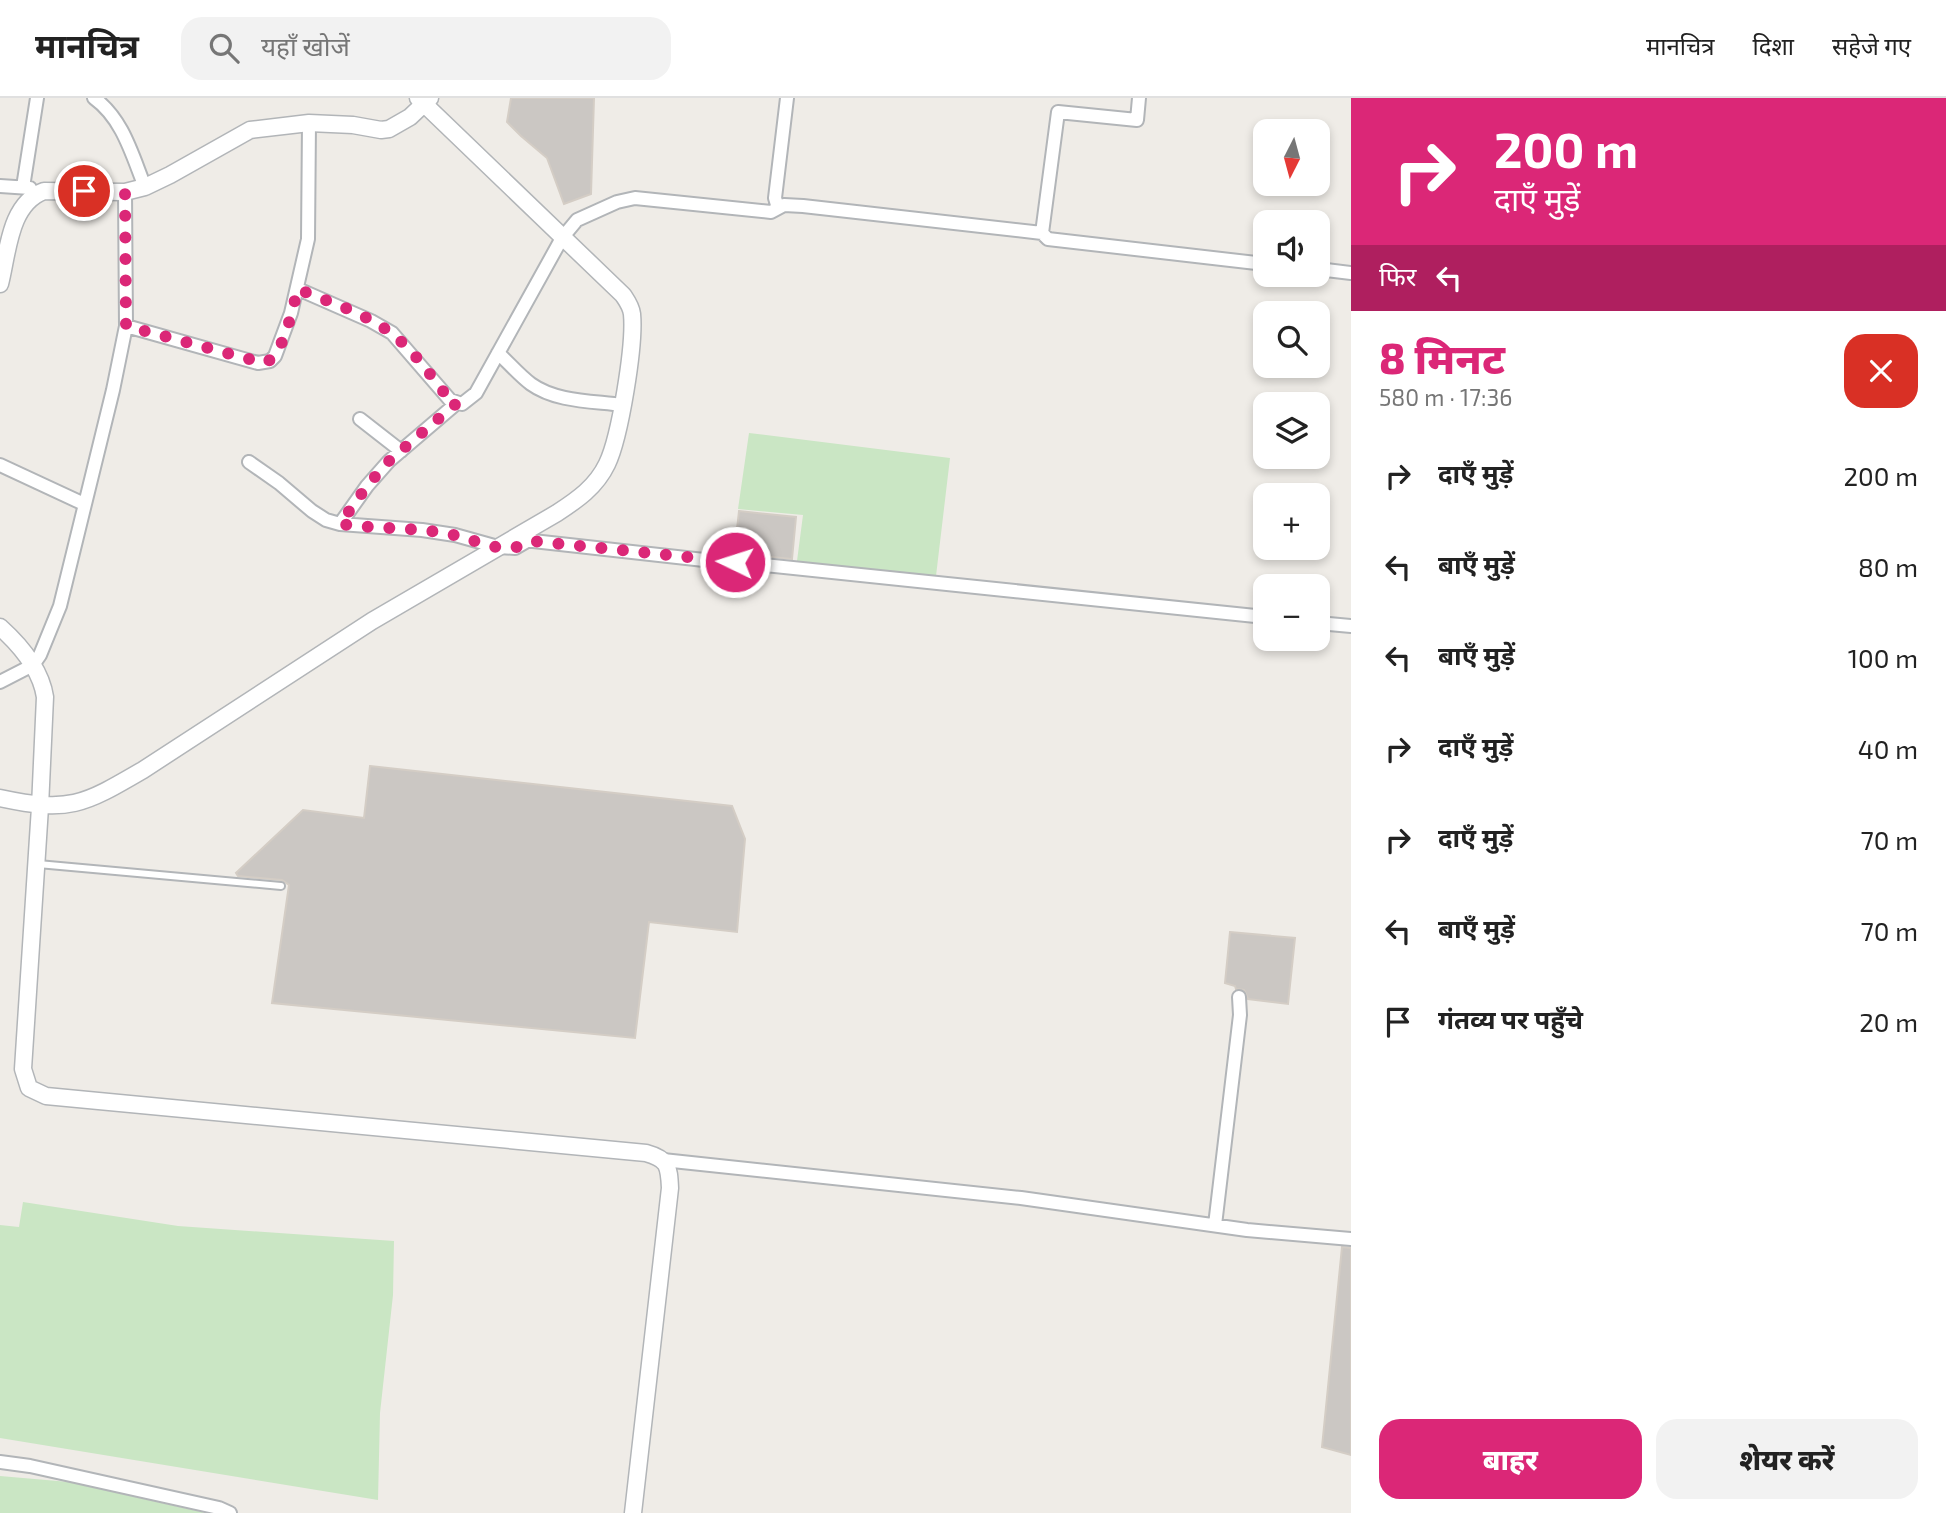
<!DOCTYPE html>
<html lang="hi">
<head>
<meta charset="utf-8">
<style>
  body { margin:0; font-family:"Exo 2","Noto Sans Devanagari",sans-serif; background:#f2f2f2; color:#222; height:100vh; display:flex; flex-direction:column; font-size:26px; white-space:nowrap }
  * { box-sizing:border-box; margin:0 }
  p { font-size:23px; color:#767676 }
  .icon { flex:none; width:38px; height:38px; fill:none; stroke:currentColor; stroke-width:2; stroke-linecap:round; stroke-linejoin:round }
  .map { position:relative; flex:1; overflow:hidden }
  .sheet { display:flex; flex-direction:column; background:#fff; width:595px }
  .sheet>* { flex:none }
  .top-card { background:#db2777; color:#fff; overflow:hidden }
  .needle { width:46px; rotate:186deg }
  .controls { position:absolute; left:1253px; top:21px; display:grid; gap:14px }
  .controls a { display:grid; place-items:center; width:77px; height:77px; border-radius:14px; background:#fff; box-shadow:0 4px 10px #0003; font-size:35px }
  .pin { position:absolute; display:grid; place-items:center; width:60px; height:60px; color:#fff; margin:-30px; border:4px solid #fff; border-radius:50%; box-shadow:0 2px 7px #0007 }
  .me { position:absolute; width:77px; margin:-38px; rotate:274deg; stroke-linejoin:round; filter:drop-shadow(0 0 5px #0008) }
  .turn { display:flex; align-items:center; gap:24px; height:147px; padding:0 28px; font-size:32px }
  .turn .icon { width:91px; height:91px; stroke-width:2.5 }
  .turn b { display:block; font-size:49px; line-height:60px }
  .then { display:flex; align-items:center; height:66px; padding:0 28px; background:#0003; gap:14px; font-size:26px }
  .round { display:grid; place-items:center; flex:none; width:74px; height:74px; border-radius:21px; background:#f2f2f2 }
  .summary { display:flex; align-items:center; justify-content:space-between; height:119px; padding:0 28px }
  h1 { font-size:42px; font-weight:800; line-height:52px; color:#db2777 }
  .action { display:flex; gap:14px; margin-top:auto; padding:14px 28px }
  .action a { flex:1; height:80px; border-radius:21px; background:#db2777; color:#fff; font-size:28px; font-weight:800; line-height:80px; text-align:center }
  .action a+a { background:#f2f2f2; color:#222 }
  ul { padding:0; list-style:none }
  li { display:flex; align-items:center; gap:21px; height:91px; padding:0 28px }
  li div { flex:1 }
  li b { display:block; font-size:26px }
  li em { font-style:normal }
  header { display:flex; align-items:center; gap:42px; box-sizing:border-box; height:98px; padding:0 35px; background:#fff; border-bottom:2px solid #e0e0e0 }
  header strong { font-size:33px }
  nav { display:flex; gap:38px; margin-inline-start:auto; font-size:24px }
  .search { width:490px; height:63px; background:#f2f2f2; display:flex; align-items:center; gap:18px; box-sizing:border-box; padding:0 24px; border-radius:21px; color:#767676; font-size:26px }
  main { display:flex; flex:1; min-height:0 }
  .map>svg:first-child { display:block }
  .green { fill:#cae6c4 }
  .building { fill:#cbc7c3; stroke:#d4cdc5; stroke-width:2 }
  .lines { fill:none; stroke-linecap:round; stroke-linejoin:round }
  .service-casing { stroke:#b2b5b8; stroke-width:10 }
  .minor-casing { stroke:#b2b5b8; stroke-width:16 }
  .tertiary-casing { stroke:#b2b5b8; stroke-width:19 }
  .service { stroke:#fff; stroke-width:6 }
  .minor { stroke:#fff; stroke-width:12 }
  .tertiary { stroke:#fff; stroke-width:16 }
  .route { stroke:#db2777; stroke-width:12; stroke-dasharray:0 21.6 }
</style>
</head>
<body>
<header>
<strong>मानचित्र</strong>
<div class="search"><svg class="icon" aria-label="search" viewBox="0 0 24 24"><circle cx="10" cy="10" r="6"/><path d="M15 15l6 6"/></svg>यहाँ खोजें</div>
<nav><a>मानचित्र</a><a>दिशा</a><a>सहेजे गए</a></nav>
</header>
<main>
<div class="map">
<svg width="1351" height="1415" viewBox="0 0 1351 1415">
  <rect width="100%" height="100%" fill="#efece7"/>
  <!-- green -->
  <path class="green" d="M 749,335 L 950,360 L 936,478 L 797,463 L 803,417 L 738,411 Z
    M 23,1104 L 178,1128 L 394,1143 L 393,1197 L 380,1315 L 378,1402 L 0,1340 L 0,1127 L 19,1129 Z
    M 0,1378 L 69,1384 L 206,1415 L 0,1415 Z"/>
  <!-- building -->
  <path class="building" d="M 511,0 L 594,0 L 591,96 L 564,106 L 547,60 L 521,38 L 507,24 Z
    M 739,413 L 796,419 L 792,461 L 743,456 L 740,451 L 735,449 Z
    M 370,668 L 732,708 L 745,741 L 737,834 L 649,824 L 635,940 L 272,905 L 289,787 L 282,782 L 238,778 L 236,775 L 303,712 L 364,720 Z
    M 1230,834 L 1295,840 L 1288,906 L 1248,901 L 1244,892 L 1236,891 L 1235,888 L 1225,885 Z
    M 1342,1149 L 1351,1150 L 1351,1357 L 1322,1349 Z"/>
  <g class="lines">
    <!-- service casing -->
    <g class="service-casing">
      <path id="service" d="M 38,766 L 281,788"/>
    </g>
    <!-- minor casing -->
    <g class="minor-casing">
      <path id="minor" d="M 94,0 C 123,21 132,57 145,89
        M 0,88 L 30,90
        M 23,89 L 37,0
        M 778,110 L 775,100 L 787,0
        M 1042,135 L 1058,14 L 1137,22 L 1139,0
        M 1318,171 L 1351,175
        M 298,191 L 371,223 L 392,235 L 450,302 L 462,306 L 476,295 L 562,140 L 577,122 L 617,104 L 635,100 L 771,114 L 784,107 L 803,108 L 1042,135 L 1048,141 L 1265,166
        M 126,228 L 258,265 L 270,263 L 275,258 L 291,215 L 308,141 L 309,25
        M 498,255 C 509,265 519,277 531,286 C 556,304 593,303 622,307
        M 360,321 L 401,353
        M 249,364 L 279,385 L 312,413 L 326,422 L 340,426 L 422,432 L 455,437 L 498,449 L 515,450 L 527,443 L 533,443 L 731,465 L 735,464 L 735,458
        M 0,367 L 84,406
        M 340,426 L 367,388 L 389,363 L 457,305
        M 735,464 L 1265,519
        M 1318,525 L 1351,528
        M 0,584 L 33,567 L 40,557 L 60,508 L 113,292 L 126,228 L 125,94
        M 663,1062 L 1021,1100 L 1247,1132 L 1351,1141
        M 1215,1127 L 1240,917 L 1239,899
        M 0,1364 L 30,1368 L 219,1410 L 230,1415"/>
    </g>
    <!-- tertiary casing -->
    <g class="tertiary-casing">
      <path id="tertiary" d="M 0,186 C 8,155 9,106 44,93 L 125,94 L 145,89 L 170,77 L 250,32 L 309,25 L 353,27 L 381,32 L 389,31 L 410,19 L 430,0
        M 0,529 C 20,547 41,572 45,599 L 40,709 L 23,971 L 29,990 L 46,998 L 646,1055 C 668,1061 669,1068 670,1090 L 633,1415
        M 0,700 C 70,715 83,707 143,672 L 372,523 L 557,415 C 577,402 596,389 607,366 C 620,339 635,247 632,216 C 631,208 627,203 623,197 L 418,0"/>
    </g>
    <!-- service -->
    <use href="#service" class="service"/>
    <!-- minor -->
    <use href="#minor" class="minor"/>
    <!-- tertiary -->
    <use href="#tertiary" class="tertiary"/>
  </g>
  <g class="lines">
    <!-- route -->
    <path class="route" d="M 84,93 L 125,94 L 126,228 L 264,265 C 284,259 292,210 298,191 C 328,204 366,215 392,236 C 415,253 432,280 450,302 L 457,305 L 389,363 L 367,388 L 340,426 C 378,431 417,429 454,437 C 473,441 493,452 513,450 C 520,449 525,443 533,443 L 735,464"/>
  </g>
</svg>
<div class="controls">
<a><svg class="needle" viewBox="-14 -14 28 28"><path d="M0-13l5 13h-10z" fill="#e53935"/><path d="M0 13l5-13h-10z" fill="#767676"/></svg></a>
<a><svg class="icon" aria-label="sound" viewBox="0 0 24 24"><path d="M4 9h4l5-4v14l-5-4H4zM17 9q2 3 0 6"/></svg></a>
<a><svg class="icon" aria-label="search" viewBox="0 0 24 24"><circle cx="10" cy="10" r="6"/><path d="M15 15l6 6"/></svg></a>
<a><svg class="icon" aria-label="layers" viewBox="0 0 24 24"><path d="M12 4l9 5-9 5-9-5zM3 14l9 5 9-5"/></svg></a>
<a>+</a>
<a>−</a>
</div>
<div class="pin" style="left:84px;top:93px;background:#d93025"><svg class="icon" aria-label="arrive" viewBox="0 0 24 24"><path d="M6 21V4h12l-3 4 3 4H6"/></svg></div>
<svg class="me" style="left:735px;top:464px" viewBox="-20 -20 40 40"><circle r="17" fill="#db2777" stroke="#fff" stroke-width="3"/><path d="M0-11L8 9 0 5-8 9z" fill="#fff"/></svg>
</div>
<section class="sheet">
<div class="top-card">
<div class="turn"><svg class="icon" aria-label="right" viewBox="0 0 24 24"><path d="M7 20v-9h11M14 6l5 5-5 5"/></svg><div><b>200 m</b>दाएँ मुड़ें</div></div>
<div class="then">फिर<svg class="icon" aria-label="left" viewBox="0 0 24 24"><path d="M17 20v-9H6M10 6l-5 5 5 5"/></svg></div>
</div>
<div class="summary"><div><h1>8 मिनट</h1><p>580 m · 17:36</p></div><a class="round" style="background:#d93025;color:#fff"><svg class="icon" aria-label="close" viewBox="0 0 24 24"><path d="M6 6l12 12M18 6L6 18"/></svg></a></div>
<ul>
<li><svg class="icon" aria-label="right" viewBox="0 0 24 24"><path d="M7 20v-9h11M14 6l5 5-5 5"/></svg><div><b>दाएँ मुड़ें</b></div><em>200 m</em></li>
<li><svg class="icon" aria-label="left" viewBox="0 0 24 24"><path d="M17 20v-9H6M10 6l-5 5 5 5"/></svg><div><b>बाएँ मुड़ें</b></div><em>80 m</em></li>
<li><svg class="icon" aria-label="left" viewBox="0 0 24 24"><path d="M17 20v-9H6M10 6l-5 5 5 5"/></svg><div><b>बाएँ मुड़ें</b></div><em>100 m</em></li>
<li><svg class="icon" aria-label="right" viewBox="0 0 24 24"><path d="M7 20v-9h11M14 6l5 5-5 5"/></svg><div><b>दाएँ मुड़ें</b></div><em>40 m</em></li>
<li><svg class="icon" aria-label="right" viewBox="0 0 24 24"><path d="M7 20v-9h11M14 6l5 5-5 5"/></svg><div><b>दाएँ मुड़ें</b></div><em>70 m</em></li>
<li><svg class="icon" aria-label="left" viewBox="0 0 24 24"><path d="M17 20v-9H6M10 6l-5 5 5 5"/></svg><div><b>बाएँ मुड़ें</b></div><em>70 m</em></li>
<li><svg class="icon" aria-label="arrive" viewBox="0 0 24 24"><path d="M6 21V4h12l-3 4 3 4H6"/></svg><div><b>गंतव्य पर पहुँचे</b></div><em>20 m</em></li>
</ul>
<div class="action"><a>बाहर</a><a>शेयर करें</a></div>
</section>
</main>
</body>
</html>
